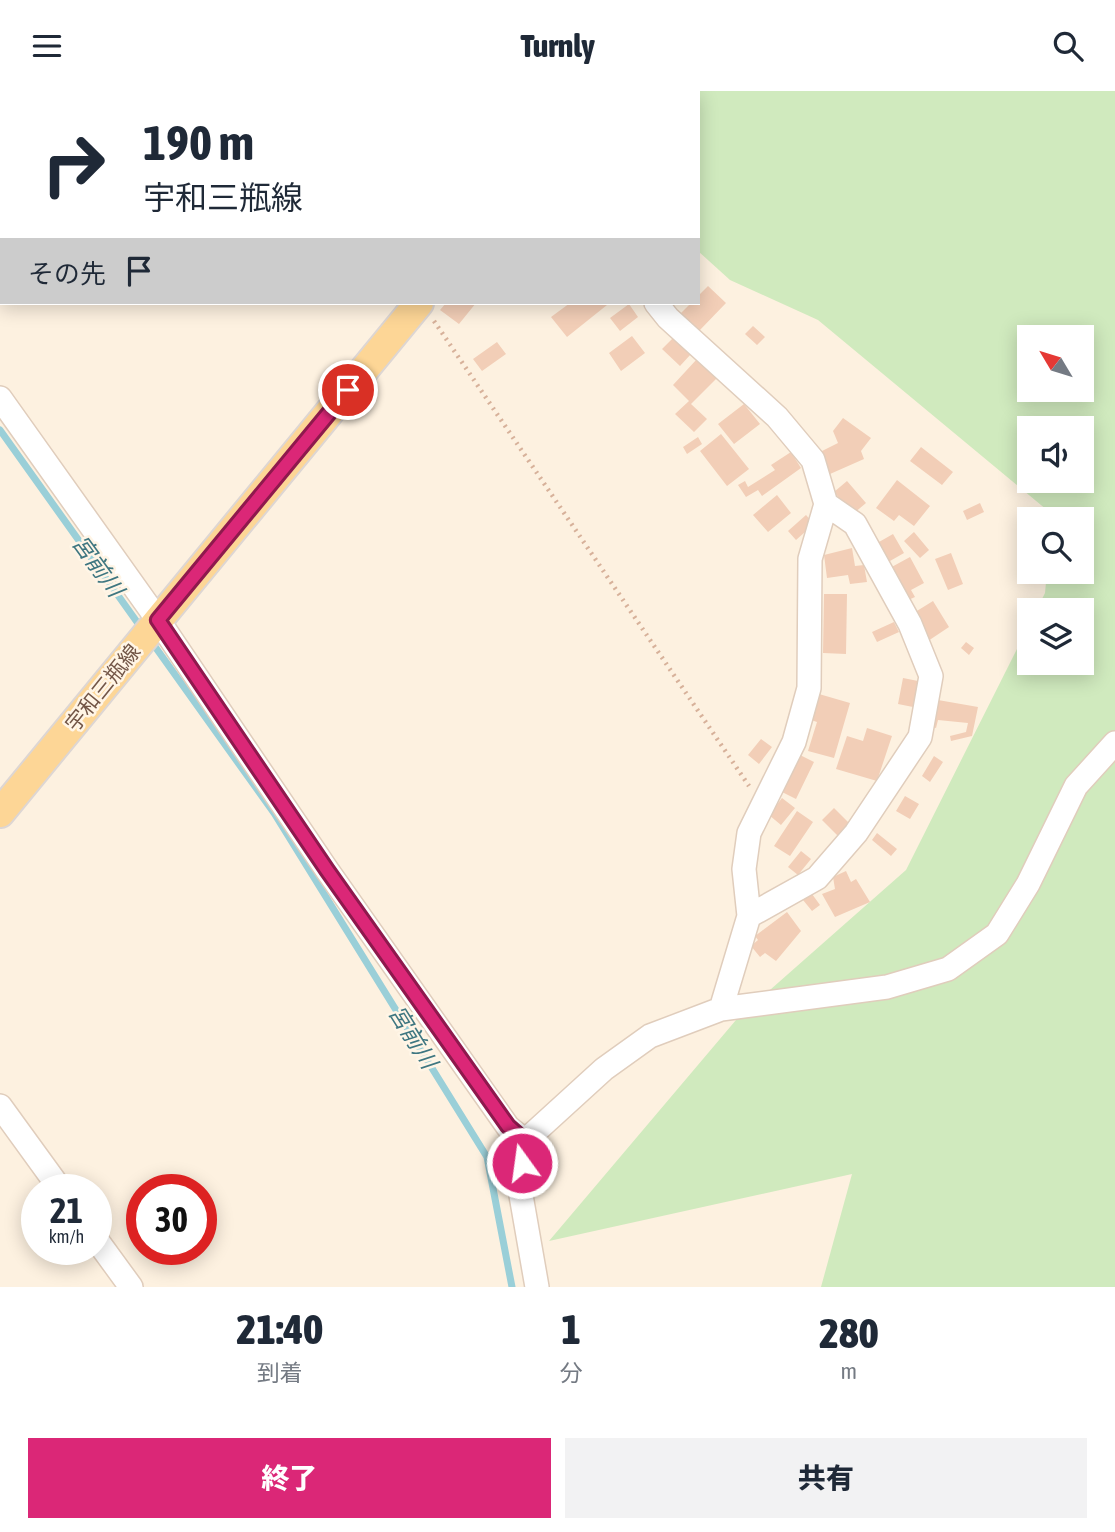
<!DOCTYPE html>
<html lang="ja">
<head>
<meta charset="utf-8">
<style>
  body { margin:0; font-family:"Asap Condensed","Noto Sans JP",sans-serif; background:#f2f2f3; color:#1f2937; height:100vh; display:flex; flex-direction:column; font-size:26px; white-space:nowrap }
  * { box-sizing:border-box; margin:0 }
  p { font-size:23px; color:#747a83 }
  .icon { flex:none; width:38px; height:38px; fill:none; stroke:currentColor; stroke-width:2; stroke-linecap:round; stroke-linejoin:round }
  .map { position:relative; height:1196px; overflow:hidden }
  .sheet { display:flex; flex-direction:column; background:#fff; flex:1 }
  .sheet>* { flex:none }
  .hud { position:absolute; left:0px; top:0px; width:700px; height:214px; box-shadow:0 4px 18px #0003; background:#fff; color:#1f2937; overflow:hidden }
  .needle { width:46px; rotate:308deg }
  .controls { position:absolute; left:1017px; top:234px; display:grid; gap:14px }
  .controls a { display:grid; place-items:center; width:77px; height:77px; border-radius:0px; background:#fff; box-shadow:0 4px 18px #0003; font-size:35px }
  .speed { position:absolute; left:21px; top:1083px; display:flex; gap:14px; font-size:35px; font-weight:700; text-align:center }
  .speed>* { display:grid; place-content:center; width:91px; height:91px; border-radius:50%; background:#fff; box-shadow:0 4px 18px #0003; line-height:1 }
  .speed small { font-size:18px; font-weight:400 }
  .speed .limit { border:10px solid #d22; background:#fff; color:#111 }
  .pin { position:absolute; display:grid; place-items:center; width:60px; height:60px; color:#fff; margin:-30px; border:4px solid #fff; border-radius:50%; box-shadow:0 2px 7px #0007 }
  .me { position:absolute; width:77px; margin:-38px; rotate:346deg; stroke-linejoin:round; filter:drop-shadow(0 0 5px #0008) }
  .turn { display:flex; align-items:center; gap:24px; height:147px; padding:0 28px; font-size:32px }
  .turn .icon { width:91px; height:91px; stroke-width:2.5 }
  .turn b { display:block; font-size:49px; line-height:60px }
  .then { display:flex; align-items:center; height:66px; padding:0 28px; background:#0003; gap:14px; font-size:26px }
  .eta { display:flex; justify-content:space-evenly; align-items:center; height:119px; text-align:center }
  .eta b { font-size:42px; font-weight:800; line-height:49px }
  .cta { display:flex; gap:14px; margin-top:auto; padding:14px 28px }
  .cta a { flex:1; height:80px; border-radius:0px; background:#db2777; color:#fff; font-size:28px; font-weight:800; line-height:80px; text-align:center }
  .cta a+a { background:#f2f2f3; color:#1f2937 }
  header { display:flex; justify-content:space-between; align-items:center; height:91px; padding:0 28px; background:#fff; font-size:32px; font-weight:800 }
  .map>svg:first-child { display:block }
  .green { fill:#d0eabe; fill-rule:evenodd }
  .lines { fill:none; stroke-linecap:round; stroke-linejoin:round }
  .stream { stroke:#9acfd8; stroke-width:7 }
  .building { fill:#f2ceb7 }
  .minor-casing { stroke:#e0cdbc; stroke-width:26 }
  .major-casing { stroke:#ddd6d3; stroke-width:32 }
  .path { stroke:#d7b19a; stroke-width:4.5; stroke-dasharray:2 5; stroke-linecap:butt }
  .minor { stroke:#fff; stroke-width:23 }
  .major { stroke:#fdd696; stroke-width:28 }
  .route-casing { stroke:#8e194d; stroke-width:18 }
  .route { stroke:#db2777; stroke-width:12 }
  .labels { text-anchor:middle; stroke-width:5; stroke-linejoin:round; paint-order:stroke }
  .street-label { font-size:21px; fill:#735647; stroke:#fff5e6 }
  .water-label { font-size:23px; font-style:italic; fill:#3e7680; stroke:#fff5e6 }
</style>
</head>
<body>
<header><svg class="icon" aria-label="menu" viewBox="0 0 24 24"><path d="M4 6h16M4 12h16M4 18h16"/></svg>Turnly<svg class="icon" aria-label="search" viewBox="0 0 24 24"><circle cx="10" cy="10" r="6"/><path d="M15 15l6 6"/></svg></header>
<div class="map">
<svg width="1115" height="1196" viewBox="0 0 1115 1196">
  <rect width="100%" height="100%" fill="#fdf1e0"/>
  <!-- green -->
  <path class="green" d="M 638,0 L 1115,0 L 1115,1196 L 821,1196 L 852,1083 L 549,1150 L 736,929 L 906,779 L 1029,534 L 1029,572 L 1082,572 L 1082,520 L 1036,520 L 1045,502 L 1047,481 L 1082,481 L 1082,429 L 1052,429 L 1053,424 L 818,229 L 730,189 L 698,160 L 698,2 ZM 1029,247 L 1082,247 L 1082,299 L 1029,299 ZM 1029,338 L 1082,338 L 1082,390 L 1029,390 Z"/>
  <g class="lines">
    <!-- stream -->
    <path class="stream" d="M 0,339 L 142,538
      M 151,550 L 274,722 L 487,1066 L 512,1196"/>
  </g>
  <!-- building -->
  <path class="building" d="M 708,195 L 726,212 L 699,240 L 681,222 L 691,212 L 698,212 L 698,205 Z
    M 446,212 L 476,212 L 459,233 L 440,219 Z
    M 570,212 L 606,212 L 607,214 L 567,246 L 551,226 Z
    M 629,213 L 638,226 L 620,240 L 610,227 Z
    M 753,235 L 765,246 L 757,254 L 745,243 Z
    M 632,245 L 645,262 L 621,280 L 609,262 Z
    M 673,247 L 691,263 L 680,275 L 662,258 Z
    M 497,251 L 506,263 L 482,280 L 473,268 Z
    M 697,268 L 717,287 L 691,313 L 707,328 L 694,341 L 675,323 L 689,310 L 673,294 Z
    M 744,313 L 760,333 L 734,353 L 718,333 Z
    M 843,327 L 871,347 L 861,360 L 864,368 L 830,383 L 820,361 L 838,352 L 833,340 Z
    M 721,343 L 749,378 L 727,395 L 700,360 Z
    M 698,346 L 702,353 L 687,363 L 683,356 Z
    M 921,356 L 953,381 L 942,394 L 910,370 Z
    M 791,361 L 801,377 L 762,405 L 758,399 L 746,406 L 738,394 L 745,390 L 748,396 L 775,379 L 771,374 Z
    M 897,389 L 930,415 L 914,435 L 899,424 L 894,430 L 876,417 Z
    M 847,390 L 866,412 L 853,423 L 834,401 Z
    M 777,404 L 791,422 L 768,441 L 753,424 Z
    M 980,412 L 984,421 L 967,429 L 963,420 Z
    M 806,424 L 814,433 L 796,449 L 788,440 Z
    M 914,441 L 929,459 L 920,467 L 904,450 Z
    M 893,443 L 904,462 L 883,474 L 872,455 Z
    M 852,457 L 855,475 L 864,474 L 867,491 L 850,493 L 848,484 L 827,487 L 824,464 Z
    M 951,462 L 963,493 L 948,499 L 935,468 Z
    M 910,466 L 924,492 L 911,499 L 915,506 L 906,510 L 888,478 Z
    M 824,503 L 847,503 L 846,563 L 823,562 Z
    M 933,510 L 949,536 L 928,550 L 912,523 Z
    M 894,531 L 899,541 L 877,551 L 872,541 Z
    M 966,551 L 974,557 L 969,564 L 961,557 Z
    M 903,587 L 923,591 L 918,617 L 898,613 Z
    M 819,603 L 850,612 L 834,667 L 808,660 L 817,631 L 811,629 Z
    M 938,609 L 978,616 L 972,645 L 951,650 L 950,645 L 966,641 L 968,632 L 938,629 L 936,637 L 933,636 Z
    M 867,637 L 892,645 L 877,690 L 836,678 L 847,645 L 863,650 Z
    M 761,648 L 772,656 L 759,673 L 748,664 Z
    M 798,663 L 814,671 L 796,708 L 780,700 Z
    M 934,665 L 943,671 L 930,691 L 922,685 Z
    M 905,705 L 919,713 L 910,728 L 896,720 Z
    M 782,707 L 795,717 L 781,734 L 769,724 Z
    M 834,717 L 850,733 L 838,745 L 822,729 Z
    M 797,720 L 813,731 L 790,765 L 774,755 Z
    M 877,742 L 897,758 L 891,765 L 872,749 Z
    M 801,760 L 811,768 L 798,784 L 788,776 Z
    M 846,780 L 851,791 L 856,788 L 870,811 L 835,826 L 822,803 L 835,798 L 833,786 Z
    M 812,803 L 820,814 L 812,820 L 803,809 Z
    M 787,821 L 801,840 L 776,870 L 765,862 L 760,866 L 751,855 L 758,849 L 755,845 Z"/>
  <g class="lines">
    <!-- minor casing -->
    <g class="minor-casing">
      <path id="minor" d="M 656,212 L 668,227 L 777,326 L 813,369 L 826,413 L 855,433 L 910,533 L 931,585 L 920,646 L 856,742 L 817,787 L 749,825 L 721,918
        M 0,307 L 158,529 L 327,779 L 508,1036 L 525,1050
        M 749,825 L 744,778 L 749,742 L 794,651 L 809,597 L 810,468 L 826,413
        M 0,1015 L 61,1099
        M 96,1148 L 131,1196
        M 537,1196 L 519,1093 L 525,1050 L 604,978 L 650,945 L 721,918 L 887,896 L 948,878 L 997,843 L 1028,793 L 1076,695 L 1115,652"/>
    </g>
    <!-- major casing -->
    <g class="major-casing">
      <path id="major" d="M 555,2 L 556,0
        M 0,722 L 419,212"/>
    </g>
    <!-- path -->
    <path class="path" d="M 266,0 L 267,2
      M 434,230 L 749,695"/>
    <!-- minor -->
    <use href="#minor" class="minor"/>
    <!-- major -->
    <use href="#major" class="major"/>
  </g>
  <g class="lines">
    <!-- route casing -->
    <g class="route-casing">
      <path id="route" d="M 348,299 L 158,529 L 327,779 L 508,1035 L 525,1050 L 522,1072"/>
    </g>
    <!-- route -->
    <use href="#route" class="route"/>
  </g>
  <g class="labels">
    <!-- street labels -->
    <g class="street-label">
      <text transform="translate(103 597) rotate(-51)" y="7">宇和三瓶線</text>
    </g>
    <!-- water labels -->
    <g class="water-label">
      <text transform="translate(98 475) rotate(54)" y="8">宮前川</text>
      <text transform="translate(413 946) rotate(58)" y="8">宮前川</text>
    </g>
  </g>
</svg>
<div class="controls">
<a><svg class="needle" viewBox="-14 -14 28 28"><path d="M0-13l5 13h-10z" fill="#e53935"/><path d="M0 13l5-13h-10z" fill="#747a83"/></svg></a>
<a><svg class="icon" aria-label="sound" viewBox="0 0 24 24"><path d="M4 9h4l5-4v14l-5-4H4zM17 9q2 3 0 6"/></svg></a>
<a><svg class="icon" aria-label="search" viewBox="0 0 24 24"><circle cx="10" cy="10" r="6"/><path d="M15 15l6 6"/></svg></a>
<a><svg class="icon" aria-label="layers" viewBox="0 0 24 24"><path d="M12 4l9 5-9 5-9-5zM3 14l9 5 9-5"/></svg></a>
</div>
<div class="speed"><div>21<small>km/h</small></div><div class="limit">30</div></div>
<div class="pin" style="left:348px;top:299px;background:#d93025"><svg class="icon" aria-label="arrive" viewBox="0 0 24 24"><path d="M6 21V4h12l-3 4 3 4H6"/></svg></div>
<svg class="me" style="left:522px;top:1072px" viewBox="-20 -20 40 40"><circle r="17" fill="#db2777" stroke="#fff" stroke-width="3"/><path d="M0-11L8 9 0 5-8 9z" fill="#fff"/></svg>
<div class="hud">
<div class="turn"><svg class="icon" aria-label="right" viewBox="0 0 24 24"><path d="M7 20v-9h11M14 6l5 5-5 5"/></svg><div><b>190 m</b>宇和三瓶線</div></div>
<div class="then">その先<svg class="icon" aria-label="arrive" viewBox="0 0 24 24"><path d="M6 21V4h12l-3 4 3 4H6"/></svg></div>
</div>
</div>
<section class="sheet">
<div class="eta">
<div><b>21:40</b><p>到着</p></div>
<div><b>1</b><p>分</p></div>
<div><b>280</b><p>m</p></div>
</div>
<div class="cta"><a>終了</a><a>共有</a></div>
</section>
</body>
</html>
